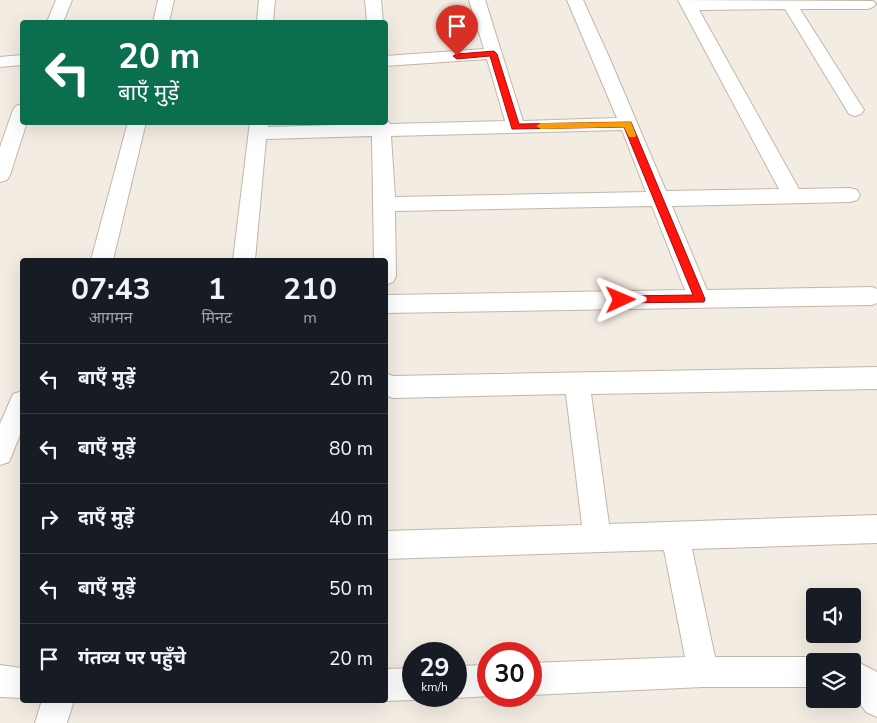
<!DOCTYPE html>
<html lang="hi">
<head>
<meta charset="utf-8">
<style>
  body { margin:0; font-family:"Nunito Sans","Noto Sans Devanagari",sans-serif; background:#242831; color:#f1f3f6; height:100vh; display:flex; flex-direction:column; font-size:19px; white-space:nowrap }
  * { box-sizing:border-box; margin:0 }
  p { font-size:16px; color:#9ea1a6 }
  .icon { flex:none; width:28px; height:28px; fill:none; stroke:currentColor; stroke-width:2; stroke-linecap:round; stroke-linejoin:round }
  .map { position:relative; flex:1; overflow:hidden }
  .drawer { position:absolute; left:20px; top:258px; width:368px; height:445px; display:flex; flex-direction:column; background:#171b24; border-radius:5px; box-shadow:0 5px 20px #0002 }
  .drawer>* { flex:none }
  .hud { position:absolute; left:20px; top:20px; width:368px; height:105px; border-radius:5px; box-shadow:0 5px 20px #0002; background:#0b6e4f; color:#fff; overflow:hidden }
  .buttons { position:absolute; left:806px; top:588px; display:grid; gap:10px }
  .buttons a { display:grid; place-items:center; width:55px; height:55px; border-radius:5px; background:#171b24; box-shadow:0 5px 20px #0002; font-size:25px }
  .speed { position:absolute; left:402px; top:642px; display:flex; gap:10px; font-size:25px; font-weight:700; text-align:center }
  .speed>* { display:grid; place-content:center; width:65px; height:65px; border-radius:50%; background:#171b24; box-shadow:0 5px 20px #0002; line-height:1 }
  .speed small { font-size:12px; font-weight:400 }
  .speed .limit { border:8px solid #d22; background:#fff; color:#111 }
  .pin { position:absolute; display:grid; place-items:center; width:42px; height:42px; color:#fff; margin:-51px -21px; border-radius:50% 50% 50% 0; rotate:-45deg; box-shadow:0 0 5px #0007 }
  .pin .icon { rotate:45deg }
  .me { position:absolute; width:55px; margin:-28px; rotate:89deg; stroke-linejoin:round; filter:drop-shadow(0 0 4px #0008) }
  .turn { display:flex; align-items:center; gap:18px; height:105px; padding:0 15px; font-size:22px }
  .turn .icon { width:65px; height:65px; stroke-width:2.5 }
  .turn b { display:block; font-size:35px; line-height:42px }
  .eta { display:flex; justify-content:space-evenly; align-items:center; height:85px; text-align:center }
  .eta b { font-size:30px; font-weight:700; line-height:35px }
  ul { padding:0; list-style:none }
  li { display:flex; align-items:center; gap:15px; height:70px; padding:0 15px; border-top:1px solid #363941 }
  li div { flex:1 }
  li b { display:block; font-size:19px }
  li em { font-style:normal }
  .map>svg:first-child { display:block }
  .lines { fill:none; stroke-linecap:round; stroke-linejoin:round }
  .street-casing { stroke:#c3b6a8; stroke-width:2 }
  .street { fill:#fff; fill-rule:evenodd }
  .route { fill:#ff140e; stroke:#a60d09 }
  .slow { fill:#f59e0b }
</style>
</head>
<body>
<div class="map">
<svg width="877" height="723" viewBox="0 0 877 723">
  <rect width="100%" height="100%" fill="#f3ece3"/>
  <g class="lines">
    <!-- street casing -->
    <g class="street-casing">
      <path id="street" d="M 56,0 L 72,0 L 63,22 L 47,22 Z
        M 158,0 L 174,0 L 169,22 L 153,22 Z
        M 259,0 L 275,0 L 273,22 L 257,22 Z
        M 365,0 L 381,0 L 383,22 L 367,22 Z
        M 469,0 L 485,0 L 523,121 L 617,118 L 567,0 L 583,0 L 609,57 L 666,191 L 779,189 L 678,0 L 873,1 L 876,4 L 873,7 L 868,9 L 800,9 L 864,110 L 861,114 L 855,116 L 849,114 L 785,9 L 699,10 L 799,189 L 850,188 L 857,190 L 860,195 L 857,200 L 850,202 L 672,206 L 707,290 L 872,287 L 877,289 L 877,303 L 872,305 L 385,313 L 385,295 L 685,290 L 652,206 L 395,211 L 396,276 L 393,282 L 385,285 L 385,260 L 374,260 L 372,136 L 266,139 L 255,260 L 233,260 L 250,122 L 268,122 L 268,127 L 372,124 L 372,122 L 385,122 L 385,117 L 390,124 L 505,121 L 487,59 L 385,66 L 385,56 L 484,49 ZM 622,130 L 646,192 L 395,197 L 391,136 Z
        M 22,55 L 22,65 L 0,67 L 0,57 Z
        M 22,104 L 22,122 L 27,122 L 10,175 L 7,180 L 0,182 L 0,147 L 13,110 L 16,106 Z
        M 128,122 L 146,122 L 113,260 L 91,260 Z
        M 877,367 L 877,389 L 591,394 L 609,524 L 877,515 L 877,543 L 692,549 L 715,657 L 815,657 L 826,661 L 815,661 L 815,687 L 703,687 L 531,695 L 531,663 L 685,657 L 664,550 L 385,559 L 385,531 L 582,525 L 566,394 L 393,398 L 385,395 L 385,373 L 393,376 Z
        M 22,391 L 22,430 L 9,462 L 0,465 L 0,424 L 13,394 Z
        M 852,659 L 877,672 L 877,717 L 866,712 L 852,693 L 852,661 L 848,661 Z
        M 0,665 L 22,668 L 22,698 L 0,697 Z
        M 489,665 L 490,696 L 456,698 L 453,696 L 456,696 L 456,666 Z
        M 414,668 L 414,696 L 422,696 L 414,700 L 385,701 L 383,700 L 385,700 L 385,669 Z
        M 42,700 L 74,700 L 67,723 L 35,723 Z"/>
    </g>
    <!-- street -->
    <use href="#street" class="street"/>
  </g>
  <!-- route -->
  <path class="route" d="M 494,51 L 497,54 L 519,124 L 631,122 L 705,299 L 704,302 L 617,303 L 616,300 L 621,296 L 693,295 L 624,127 L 512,129 L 490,56 L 457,59 L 453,56 L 457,54 Z"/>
  <!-- slow -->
  <path class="slow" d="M 628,122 L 631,122 L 636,135 L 635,137 L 629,137 L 624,127 L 541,129 L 536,126 L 541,123 Z"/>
</svg>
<div class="buttons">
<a><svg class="icon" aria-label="sound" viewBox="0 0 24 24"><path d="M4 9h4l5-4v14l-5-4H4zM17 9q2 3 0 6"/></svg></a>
<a><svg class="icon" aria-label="layers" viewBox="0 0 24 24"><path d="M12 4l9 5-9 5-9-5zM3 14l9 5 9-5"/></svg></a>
</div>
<div class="speed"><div>29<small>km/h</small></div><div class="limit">30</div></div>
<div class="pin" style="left:457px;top:56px;background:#d93025"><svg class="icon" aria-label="arrive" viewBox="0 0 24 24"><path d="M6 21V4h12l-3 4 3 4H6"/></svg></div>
<svg class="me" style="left:621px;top:300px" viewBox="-20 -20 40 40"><path d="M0-17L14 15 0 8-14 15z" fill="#ff140e" stroke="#fff" stroke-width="4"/></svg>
<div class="hud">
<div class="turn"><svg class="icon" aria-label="left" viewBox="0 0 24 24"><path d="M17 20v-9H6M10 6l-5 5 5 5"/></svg><div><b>20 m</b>बाएँ मुड़ें</div></div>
</div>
<section class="drawer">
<div class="eta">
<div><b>07:43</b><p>आगमन</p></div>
<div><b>1</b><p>मिनट</p></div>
<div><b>210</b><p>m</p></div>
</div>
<ul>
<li><svg class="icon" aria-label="left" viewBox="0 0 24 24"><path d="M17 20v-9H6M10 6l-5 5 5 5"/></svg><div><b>बाएँ मुड़ें</b></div><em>20 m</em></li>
<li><svg class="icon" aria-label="left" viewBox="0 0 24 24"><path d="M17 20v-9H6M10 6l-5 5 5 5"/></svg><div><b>बाएँ मुड़ें</b></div><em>80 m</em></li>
<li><svg class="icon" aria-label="right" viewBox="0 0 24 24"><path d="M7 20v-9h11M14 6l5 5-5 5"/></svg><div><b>दाएँ मुड़ें</b></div><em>40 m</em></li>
<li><svg class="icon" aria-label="left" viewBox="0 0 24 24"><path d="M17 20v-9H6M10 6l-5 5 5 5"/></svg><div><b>बाएँ मुड़ें</b></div><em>50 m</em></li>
<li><svg class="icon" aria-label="arrive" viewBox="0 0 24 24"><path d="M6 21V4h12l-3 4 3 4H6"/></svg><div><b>गंतव्य पर पहुँचे</b></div><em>20 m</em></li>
</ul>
</section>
</div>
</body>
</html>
